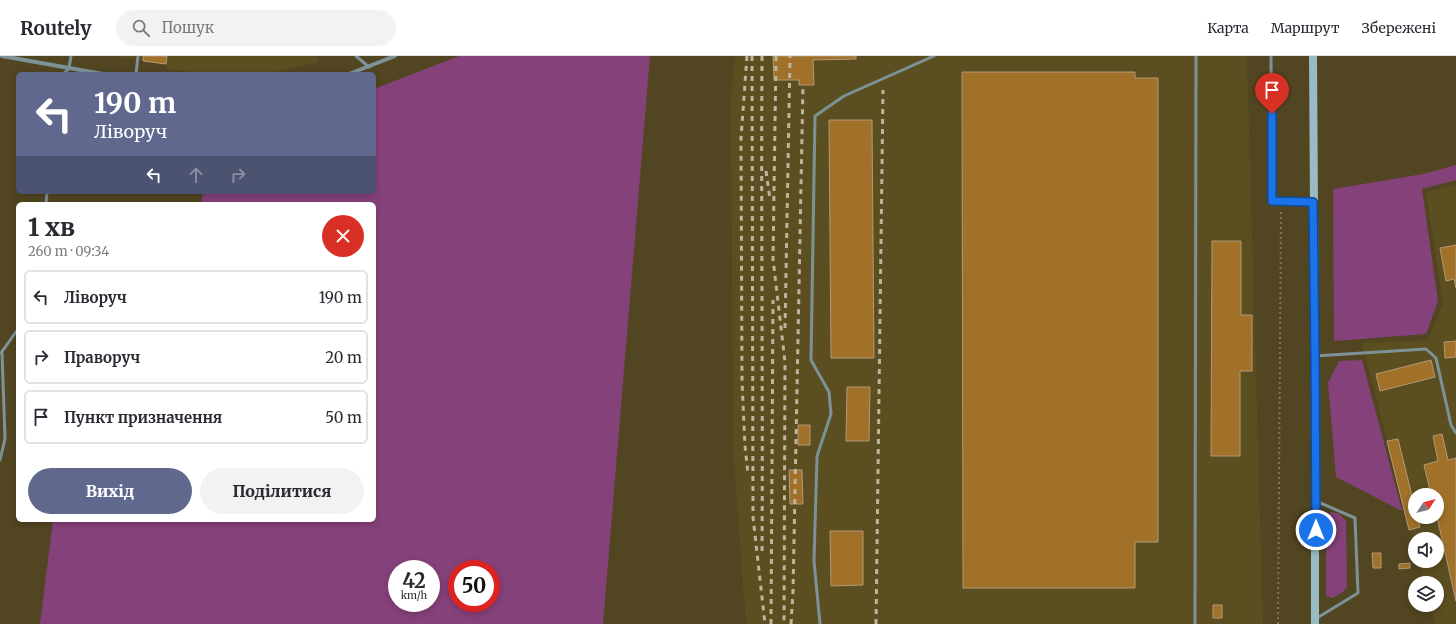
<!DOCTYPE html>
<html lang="uk">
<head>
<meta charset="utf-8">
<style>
  body { margin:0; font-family:Merriweather,serif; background:#f2f2f3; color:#2b2b33; height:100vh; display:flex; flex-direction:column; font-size:15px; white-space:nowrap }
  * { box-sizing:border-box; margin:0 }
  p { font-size:13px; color:#7c7c81 }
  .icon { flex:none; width:22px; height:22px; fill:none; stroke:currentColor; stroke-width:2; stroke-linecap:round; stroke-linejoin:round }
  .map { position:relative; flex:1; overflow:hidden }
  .details { position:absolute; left:16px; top:146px; width:360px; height:320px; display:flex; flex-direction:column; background:#fff; border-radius:6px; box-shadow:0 2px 6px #0003 }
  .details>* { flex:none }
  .hud { position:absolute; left:16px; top:16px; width:360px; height:122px; border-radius:6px; box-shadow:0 2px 6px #0003; background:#60688e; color:#fff; overflow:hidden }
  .needle { width:26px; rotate:54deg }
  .buttons { position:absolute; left:1408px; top:432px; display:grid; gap:8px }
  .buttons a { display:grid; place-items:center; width:36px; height:36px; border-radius:50%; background:#fff; box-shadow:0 2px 6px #0003; font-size:20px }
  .speed { position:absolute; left:388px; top:504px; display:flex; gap:8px; font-size:20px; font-weight:700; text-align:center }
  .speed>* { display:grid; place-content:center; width:52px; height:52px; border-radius:50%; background:#fff; box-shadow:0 2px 6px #0003; line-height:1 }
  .speed small { font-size:10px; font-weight:400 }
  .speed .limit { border:6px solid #d22; background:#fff; color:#111 }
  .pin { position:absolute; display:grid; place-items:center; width:34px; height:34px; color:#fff; margin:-41px -17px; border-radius:50% 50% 50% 0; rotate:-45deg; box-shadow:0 0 4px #0007 }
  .pin .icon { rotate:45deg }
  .me { position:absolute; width:44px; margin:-22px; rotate:0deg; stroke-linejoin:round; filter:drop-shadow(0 0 3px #0008) }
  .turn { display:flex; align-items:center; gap:14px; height:84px; padding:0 12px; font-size:18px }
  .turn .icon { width:52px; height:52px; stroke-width:2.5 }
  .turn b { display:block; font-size:28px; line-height:34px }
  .lanes { display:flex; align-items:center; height:38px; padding:0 12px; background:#0003; justify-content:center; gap:20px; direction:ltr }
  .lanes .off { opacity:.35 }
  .round { display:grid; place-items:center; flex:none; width:42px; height:42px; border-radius:21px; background:#f2f2f3 }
  .overview { display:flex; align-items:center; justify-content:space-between; height:68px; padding:0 12px }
  h1 { font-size:24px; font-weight:800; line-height:30px }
  .primary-button { display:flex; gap:8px; margin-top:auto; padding:8px 12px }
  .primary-button a { flex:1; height:46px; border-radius:24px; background:#60688e; color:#fff; font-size:16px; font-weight:800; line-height:46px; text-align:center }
  .primary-button a+a { background:#f2f2f3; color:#2b2b33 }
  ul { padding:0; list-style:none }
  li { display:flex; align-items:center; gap:12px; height:54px; margin:0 8px 6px; padding:0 4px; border:2px solid #e1e1e2; border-radius:6px }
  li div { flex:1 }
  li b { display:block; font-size:15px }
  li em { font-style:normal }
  header { display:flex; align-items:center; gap:24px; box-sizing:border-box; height:56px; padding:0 20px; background:#fff; border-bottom:1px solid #e1e1e2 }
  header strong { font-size:19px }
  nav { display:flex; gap:22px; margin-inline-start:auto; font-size:14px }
  .search { width:280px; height:36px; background:#f2f2f3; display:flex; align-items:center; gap:10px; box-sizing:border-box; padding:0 14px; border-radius:22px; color:#7c7c81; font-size:15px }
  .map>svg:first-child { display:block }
  .built { fill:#5b4e20; fill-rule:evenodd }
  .green { fill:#85417a; fill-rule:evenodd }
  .building { fill:#a1712a; stroke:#b39977 }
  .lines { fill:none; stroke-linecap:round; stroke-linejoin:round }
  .path { stroke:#827859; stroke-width:2; stroke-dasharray:2 3; stroke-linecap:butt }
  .lane { stroke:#7c9297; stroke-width:3 }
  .street { stroke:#7c9297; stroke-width:4 }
  .secondary { stroke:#99bbc3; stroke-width:8 }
  .rail { stroke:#bdb69e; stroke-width:3; stroke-dasharray:5 5; stroke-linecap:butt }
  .route-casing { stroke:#114b97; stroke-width:10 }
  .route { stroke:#1a73e8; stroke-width:7 }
</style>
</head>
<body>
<header>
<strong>Routely</strong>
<div class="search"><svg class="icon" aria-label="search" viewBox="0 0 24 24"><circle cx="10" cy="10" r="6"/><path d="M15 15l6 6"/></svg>Пошук</div>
<nav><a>Карта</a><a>Маршрут</a><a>Збережені</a></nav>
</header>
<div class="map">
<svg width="1456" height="568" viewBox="0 0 1456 568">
  <rect width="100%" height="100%" fill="#514621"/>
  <!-- built -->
  <path class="built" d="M 111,0 L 316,0 L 318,6 L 266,18 L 206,18 L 167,13 L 166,8 Z
    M 735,0 L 1247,0 L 1263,568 L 746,568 L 733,393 L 731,42 Z
    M 1456,129 L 1456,568 L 1435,568 L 1430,549 L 1437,549 L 1437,527 L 1424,527 L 1419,505 L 1437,505 L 1437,483 L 1415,483 L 1415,491 L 1362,287 L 1428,284 L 1443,248 L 1426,136 ZM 1415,439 L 1437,439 L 1437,461 L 1415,461 Z"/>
  <!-- green -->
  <path class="green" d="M 459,0 L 650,0 L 603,568 L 40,568 L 53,464 L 374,464 L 374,148 L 201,148 L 203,136 L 374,136 L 374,33 ZM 397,513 L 431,513 L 431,547 L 397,547 ZM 457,513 L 491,513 L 491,547 L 457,547 Z
    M 1456,109 L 1456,124 L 1422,133 L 1438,245 L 1426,278 L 1334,285 L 1333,133 L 1423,118 Z
    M 1362,304 L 1402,455 L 1336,421 L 1328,327 L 1339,305 Z
    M 1331,456 L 1339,458 L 1346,465 L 1347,531 L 1343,536 L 1332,542 L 1326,540 L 1326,459 Z"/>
  <!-- building -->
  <path class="building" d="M 143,0 L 167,0 L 166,8 L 143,5 Z
    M 773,0 L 856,0 L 856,3 L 813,4 L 814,29 L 799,29 L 799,24 L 774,24 Z
    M 962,16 L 1135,16 L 1135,22 L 1158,22 L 1158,486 L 1135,486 L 1135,532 L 963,532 Z
    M 829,64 L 872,64 L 874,302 L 831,302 Z
    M 1212,185 L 1241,185 L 1241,259 L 1252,259 L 1252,315 L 1240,315 L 1240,400 L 1211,400 Z
    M 1456,189 L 1456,232 L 1454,223 L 1446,225 L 1440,192 Z
    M 1456,285 L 1456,301 L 1445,302 L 1444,286 Z
    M 1431,304 L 1435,321 L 1380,335 L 1376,318 Z
    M 847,331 L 870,331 L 869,385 L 846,385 Z
    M 798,369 L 810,369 L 810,389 L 798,389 Z
    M 1442,378 L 1448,404 L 1456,402 L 1456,545 L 1437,461 L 1437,439 L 1431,439 L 1424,409 L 1438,405 L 1433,380 Z
    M 1398,383 L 1415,452 L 1415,461 L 1417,461 L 1420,471 L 1409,474 L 1387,385 Z
    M 789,414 L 802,414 L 803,448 L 790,448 Z
    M 830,475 L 863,475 L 863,529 L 831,530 Z
    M 1372,497 L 1381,497 L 1381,512 L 1373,512 Z
    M 1410,507 L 1410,512 L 1399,513 L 1399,508 Z
    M 1213,549 L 1222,549 L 1222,562 L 1213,562 Z"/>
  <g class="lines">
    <!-- path -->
    <path class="path" d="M 1278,568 L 1281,153"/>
    <!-- lane -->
    <path class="lane" d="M 356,0 L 369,11
      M 1271,0 L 1272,145 L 1313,147
      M 64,18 L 69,12 L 71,0
      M 136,18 L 138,0
      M 46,148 L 47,136
      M 1,297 L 18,273
      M 1315,300 L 1426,293 L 1436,302 L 1451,369 L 1456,377
      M 0,404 L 5,383 L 2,296
      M 1316,445 L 1355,462 L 1358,537 L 1317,562
      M 820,568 L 814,505 L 817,400 L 831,358 L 829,336 L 811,304 L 815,60 L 844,40 L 934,0
      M 1195,568 L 1196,0"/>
    <!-- street -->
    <path class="street" d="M 2,0 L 103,18
      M 349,18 L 395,0"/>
    <!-- secondary -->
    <path class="secondary" d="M 1313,0 L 1315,300 L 1315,568"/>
    <!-- rail -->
    <path class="rail" d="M 747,0 L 741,82 L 742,326 L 745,390 L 748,418
      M 752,0 L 753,461 L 765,568
      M 762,0 C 761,167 763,333 762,500
      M 776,0 L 773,203 L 785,306 L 784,568
      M 766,115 L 770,143
      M 785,272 L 790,0
      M 771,568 L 773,244
      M 791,568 L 793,536 L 803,29
      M 876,568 L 883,34"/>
  </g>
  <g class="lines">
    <!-- route casing -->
    <g class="route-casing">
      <path id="route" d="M 1272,58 L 1272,145 L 1313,146 L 1315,300 L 1316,474"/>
    </g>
    <!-- route -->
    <use href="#route" class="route"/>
  </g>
</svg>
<div class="buttons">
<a><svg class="needle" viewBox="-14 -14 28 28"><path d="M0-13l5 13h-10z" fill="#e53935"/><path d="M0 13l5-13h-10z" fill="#7c7c81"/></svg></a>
<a><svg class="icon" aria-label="sound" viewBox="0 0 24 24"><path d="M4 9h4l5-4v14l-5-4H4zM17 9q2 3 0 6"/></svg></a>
<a><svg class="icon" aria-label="layers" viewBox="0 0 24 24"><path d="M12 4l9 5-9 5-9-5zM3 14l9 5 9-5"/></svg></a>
</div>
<div class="speed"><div>42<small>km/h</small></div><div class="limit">50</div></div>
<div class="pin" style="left:1272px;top:58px;background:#d93025"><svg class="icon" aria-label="arrive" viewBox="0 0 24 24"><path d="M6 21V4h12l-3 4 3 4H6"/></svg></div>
<svg class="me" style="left:1316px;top:474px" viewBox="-20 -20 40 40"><circle r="17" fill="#1a73e8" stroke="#fff" stroke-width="3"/><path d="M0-11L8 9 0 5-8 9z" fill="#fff"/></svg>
<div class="hud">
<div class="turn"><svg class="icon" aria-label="left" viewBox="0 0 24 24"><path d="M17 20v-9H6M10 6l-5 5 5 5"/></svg><div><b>190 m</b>Ліворуч</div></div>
<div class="lanes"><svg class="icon" aria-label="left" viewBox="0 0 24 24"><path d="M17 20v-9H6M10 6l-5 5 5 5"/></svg><svg class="icon off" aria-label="ahead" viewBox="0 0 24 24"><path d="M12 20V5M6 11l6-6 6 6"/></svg><svg class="icon off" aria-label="right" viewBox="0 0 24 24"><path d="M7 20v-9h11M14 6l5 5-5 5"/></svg></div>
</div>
<section class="details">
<div class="overview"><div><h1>1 хв</h1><p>260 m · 09:34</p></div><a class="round" style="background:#d93025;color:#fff"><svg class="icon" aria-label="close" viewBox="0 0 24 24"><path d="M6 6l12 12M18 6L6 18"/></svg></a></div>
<ul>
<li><svg class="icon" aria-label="left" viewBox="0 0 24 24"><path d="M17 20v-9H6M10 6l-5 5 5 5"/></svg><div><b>Ліворуч</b></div><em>190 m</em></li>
<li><svg class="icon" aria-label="right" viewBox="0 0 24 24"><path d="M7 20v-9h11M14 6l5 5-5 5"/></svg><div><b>Праворуч</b></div><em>20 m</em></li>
<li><svg class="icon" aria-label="arrive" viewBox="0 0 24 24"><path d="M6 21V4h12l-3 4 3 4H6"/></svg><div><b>Пункт призначення</b></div><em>50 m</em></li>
</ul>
<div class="primary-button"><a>Вихід</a><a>Поділитися</a></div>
</section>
</div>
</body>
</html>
